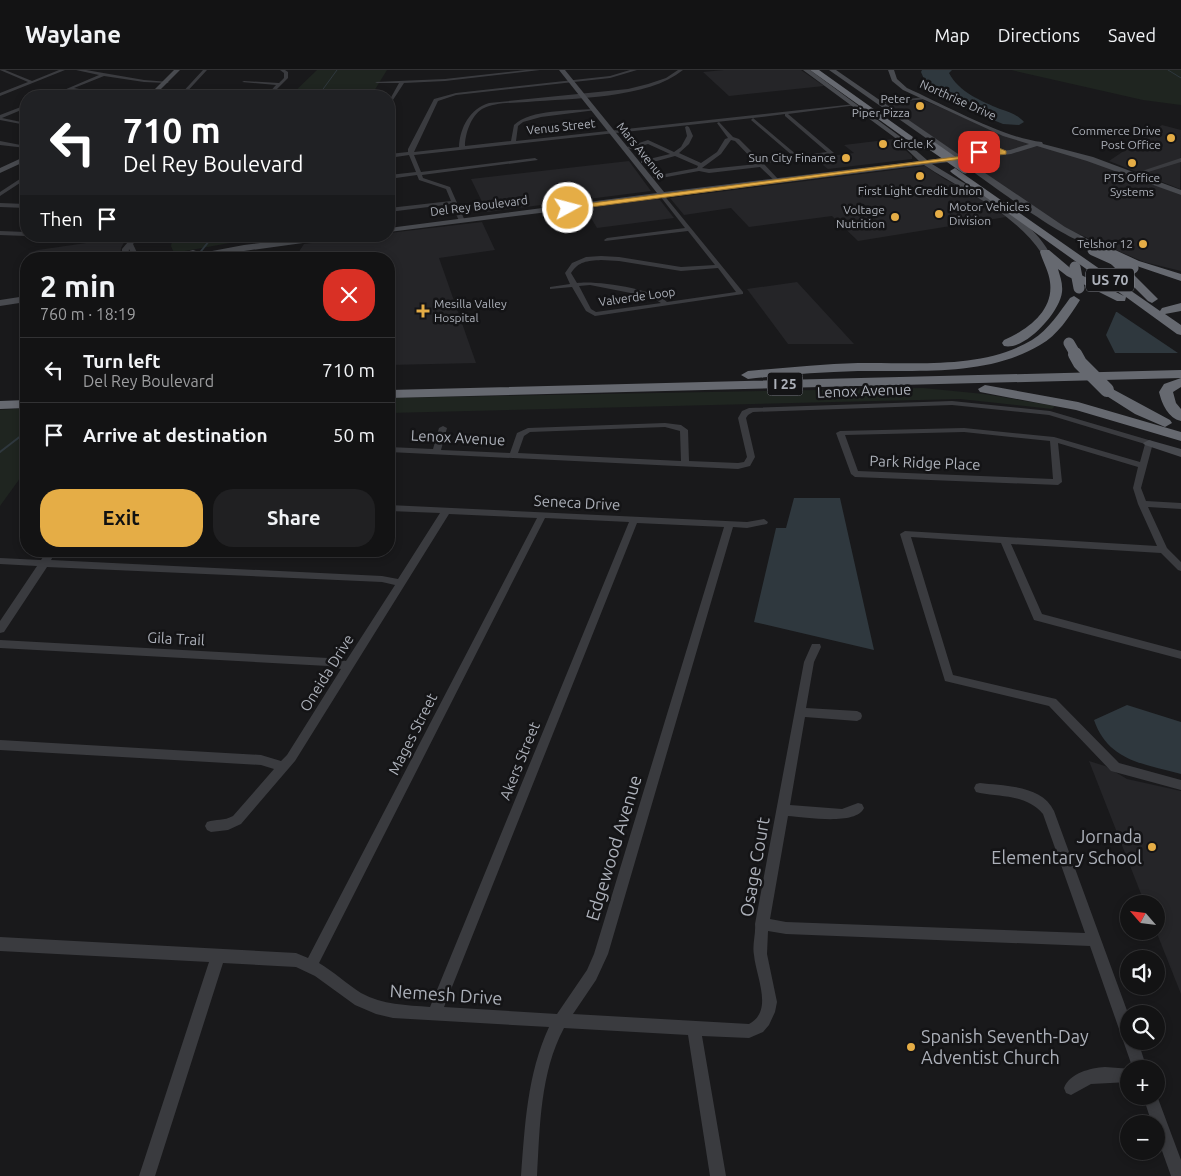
<!DOCTYPE html>
<html lang="en">
<head>
<meta charset="utf-8">
<style>
  body { margin:0; font-family:Ubuntu,sans-serif; background:#202022; color:#f1f3f6; height:100vh; display:flex; flex-direction:column; font-size:19px; white-space:nowrap }
  * { box-sizing:border-box; margin:0 }
  p { font-size:16px; color:#9d9ea0 }
  .icon { flex:none; width:28px; height:28px; fill:none; stroke:currentColor; stroke-width:2; stroke-linecap:round; stroke-linejoin:round }
  .map { position:relative; flex:1; overflow:hidden }
  .sheet { position:absolute; left:20px; top:182px; width:375px; height:305px; display:flex; flex-direction:column; background:#131314; border-radius:20px; box-shadow:0 2px 8px #0003,0 0 0 1px #323234 }
  .sheet>* { flex:none }
  .hud { position:absolute; left:20px; top:20px; width:375px; height:152px; border-radius:20px; box-shadow:0 2px 8px #0003,0 0 0 1px #323234; background:#202124; color:#fff; overflow:hidden }
  .needle { width:32px; rotate:298deg }
  .controls { position:absolute; left:1120px; top:825px; display:grid; gap:10px }
  .controls a { display:grid; place-items:center; width:45px; height:45px; border-radius:50%; background:#131314; box-shadow:0 2px 8px #0003,0 0 0 1px #323234; font-size:25px }
  .pin { position:absolute; display:grid; place-items:center; width:42px; height:42px; color:#fff; margin:-21px; border-radius:10px; box-shadow:0 2px 8px #0006 }
  .me { position:absolute; width:55px; margin:-28px; rotate:83deg; stroke-linejoin:round; filter:drop-shadow(0 0 4px #0008) }
  .turn { display:flex; align-items:center; gap:18px; height:105px; padding:0 20px; font-size:22px }
  .turn .icon { width:65px; height:65px; stroke-width:2.5 }
  .turn b { display:block; font-size:35px; line-height:42px }
  .then { display:flex; align-items:center; height:48px; padding:0 20px; background:#0003; gap:10px; font-size:19px }
  .round { display:grid; place-items:center; flex:none; width:52px; height:52px; border-radius:20px; background:#202022 }
  .head { display:flex; align-items:center; justify-content:space-between; height:85px; padding:0 20px }
  h1 { font-size:30px; font-weight:700; line-height:38px }
  .cta { display:flex; gap:10px; margin-top:auto; padding:10px 20px }
  .cta a { flex:1; height:58px; border-radius:20px; background:#e5ad46; color:#111; font-size:20px; font-weight:700; line-height:58px; text-align:center }
  .cta a+a { background:#202022; color:#f1f3f6 }
  ul { padding:0; list-style:none }
  li { display:flex; align-items:center; gap:15px; height:65px; padding:0 20px; border-top:1px solid #323234 }
  li div { flex:1 }
  li b { display:block; font-size:19px }
  li em { font-style:normal }
  header { display:flex; align-items:center; gap:30px; box-sizing:border-box; height:70px; padding:0 25px; background:#131314; border-bottom:1px solid #323234 }
  header strong { font-size:24px }
  nav { display:flex; gap:28px; margin-inline-start:auto; font-size:18px }
  .map>svg:first-child { display:block }
  .built { fill:#252528 }
  .green { fill:#1f2520 }
  .water { fill:#2f383e }
  .lines { fill:none; stroke-linecap:round; stroke-linejoin:round }
  .stream-far1 { stroke:#2f383e; stroke-width:1 }
  .stream { stroke:#2f383e; stroke-width:2 }
  .street { fill:#3a3b3f; fill-rule:evenodd }
  .secondary { fill:#484a4f; fill-rule:evenodd }
  .highway { fill:#666970; fill-rule:evenodd }
  .highway-bridge-far2 { stroke:#666970; stroke-width:9 }
  .highway-bridge-far1 { stroke:#666970; stroke-width:11 }
  .highway-bridge { stroke:#666970; stroke-width:14 }
  .route { fill:#e5ad46; stroke:#95702e }
  .poi-dot { fill:#e5ad46; stroke:#141416; stroke-width:2 }
  .labels { text-anchor:middle; stroke-width:5; stroke-linejoin:round; paint-order:stroke }
  .far-poi-label { font-size:12px; fill:#acb0b9; stroke:#141416; text-anchor:end }
  .far-street-label { font-size:12px; fill:#acb0b9; stroke:#141416 }
  .shield { fill:#141416; stroke:#7e8188; stroke-width:1 }
  .shield-label { font-size:14px; font-weight:bold; fill:#acb0b9 }
  .street-label { font-size:15px; fill:#acb0b9; stroke:#141416 }
  .near-poi-label { font-size:18px; fill:#acb0b9; stroke:#141416; text-anchor:end }
  .near-street-label { font-size:18px; fill:#acb0b9; stroke:#141416 }
</style>
</head>
<body>
<header>
<strong>Waylane</strong>
<nav><a>Map</a><a>Directions</a><a>Saved</a></nav>
</header>
<div class="map">
<svg width="1181" height="1106" viewBox="0 0 1181 1106">
  <rect width="100%" height="100%" fill="#19191b"/>
  <!-- built -->
  <path class="built" d="M 724,0 L 801,0 L 824,16 L 729,26 L 703,2 Z
    M 923,30 L 1015,69 L 1090,89 L 1181,125 L 1181,201 L 1144,192 L 1060,156 L 885,34 Z
    M 1162,55 L 1181,60 L 1180,119 L 1109,91 Z
    M 893,69 L 912,86 L 912,89 L 828,99 L 814,88 L 854,83 L 844,75 Z
    M 629,91 L 651,121 L 487,142 L 471,109 Z
    M 925,96 L 946,110 L 972,122 L 1006,147 L 858,171 L 832,146 L 749,157 L 731,138 L 684,145 L 670,128 Z
    M 656,129 L 660,130 L 674,148 L 597,158 L 585,138 Z
    M 482,152 L 495,180 L 439,188 L 476,293 L 389,295 L 389,189 L 294,189 L 304,174 L 364,166 L 389,166 L 389,163 Z
    M 100,171 L 125,171 L 121,178 L 120,189 L 27,189 L 29,183 L 38,180 Z
    M 797,212 L 854,274 L 788,274 L 747,219 Z
    M 1089,691 L 1105,696 L 1127,709 L 1181,721 L 1181,924 L 1156,861 L 1156,834 L 1145,834 Z"/>
  <!-- green -->
  <path class="green" d="M 317,0 L 387,0 L 371,26 L 290,26 Z
    M 1011,0 L 1181,0 L 1181,35 L 1143,30 Z
    M 173,166 L 269,166 L 174,183 L 171,176 Z
    M 923,318 L 984,324 L 1055,336 L 1052,339 L 960,329 L 389,343 L 389,328 Z
    M 26,338 L 26,400 L 0,436 L 0,340 Z"/>
  <!-- water -->
  <path class="water" d="M 922,0 L 952,0 L 949,3 C 959,22 981,31 1000,39 C 1009,42 1018,45 1024,52 L 1019,55 L 1003,54 L 940,28 L 927,16 L 921,2 Z
    M 1116,242 L 1117,242 L 1178,283 L 1115,283 L 1106,265 Z
    M 794,428 L 840,428 L 874,580 L 754,552 L 776,458 L 786,458 Z
    M 1127,635 L 1181,652 L 1181,704 C 1144,694 1108,691 1094,650 Z"/>
  <g class="lines">
    <!-- stream-far1 -->
    <path class="stream-far1" d="M 1168,0 L 1181,8
      M 318,26 L 337,0"/>
    <!-- stream -->
    <path class="stream" d="M 198,185 L 213,166
      M 0,382 L 26,362"/>
    <!-- street -->
    <path class="street" d="M 0,0 L 5,0 L 32,11 L 59,0 L 65,0 L 0,26 L 0,23 L 28,12 Z
      M 76,0 L 86,0 L 144,10 L 169,12 L 167,13 L 144,12 L 104,6 L 74,18 L 117,26 L 70,20 L 55,26 L 50,26 L 99,5 Z
      M 203,0 L 207,0 L 183,26 L 179,26 Z
      M 280,0 L 285,0 L 288,2 L 288,8 L 270,26 L 266,26 L 276,15 L 242,12 L 244,11 L 279,13 L 284,8 L 284,3 Z
      M 526,0 L 540,0 L 445,11 L 404,13 L 389,36 L 389,31 L 399,13 L 377,13 L 375,12 L 445,9 Z
      M 630,0 L 637,0 L 610,8 L 456,25 L 438,31 L 414,82 L 459,77 C 460,57 470,39 489,33 L 628,19 L 648,14 L 666,8 L 678,0 L 683,0 C 648,29 572,28 527,32 C 512,33 495,32 482,39 C 471,46 465,64 465,76 L 511,71 L 514,55 C 531,39 571,41 594,39 L 596,40 L 541,47 L 523,52 L 518,56 L 516,71 L 855,34 L 857,35 L 788,44 L 834,83 L 798,90 L 763,93 L 778,109 L 779,110 L 776,112 L 760,97 L 709,103 L 699,101 L 656,109 L 653,107 L 654,106 L 697,98 L 698,96 L 675,86 L 657,91 L 641,93 L 641,91 L 670,84 L 648,74 L 630,79 L 627,77 L 648,70 L 674,82 L 681,77 L 687,66 L 685,57 L 687,56 L 689,57 L 693,66 L 689,74 L 679,83 L 701,93 L 717,82 L 725,69 L 728,68 L 717,53 L 719,52 L 733,67 L 739,69 L 760,90 L 793,86 L 751,50 L 753,48 L 414,85 L 421,102 L 535,88 L 538,90 L 422,105 L 423,108 L 450,117 L 465,151 L 464,152 L 459,151 L 452,134 L 389,142 L 389,138 L 451,131 L 446,119 L 419,110 L 417,105 L 389,109 L 389,105 L 416,102 L 409,85 L 389,88 L 389,84 L 408,82 L 408,79 L 434,29 L 456,23 L 610,6 ZM 785,44 L 785,46 L 827,82 L 798,86 L 753,48 ZM 731,70 L 735,71 L 757,94 L 709,99 L 702,98 L 721,84 Z
      M 924,27 L 926,29 L 879,34 L 877,33 Z
      M 26,35 L 26,38 L 2,48 L 26,53 L 26,55 L 0,50 L 0,45 Z
      M 0,71 L 26,76 L 26,78 L 0,75 Z
      M 1181,88 L 1181,92 L 1135,106 L 1130,105 Z
      M 26,105 L 26,109 L 0,126 L 0,122 Z
      M 663,124 L 743,222 L 743,224 L 595,246 L 586,241 L 572,217 L 550,219 L 550,217 L 570,214 L 565,203 L 572,193 L 586,187 L 601,186 L 619,187 L 681,197 L 715,195 L 688,161 L 605,171 L 604,170 L 607,168 L 685,158 L 660,126 ZM 601,190 L 619,191 L 681,201 L 718,198 L 736,222 L 667,232 C 655,219 595,210 577,213 L 571,203 C 579,191 587,191 601,190 ZM 590,215 L 651,227 L 661,233 L 596,242 L 591,239 L 579,216 Z
      M 0,133 L 26,134 L 26,138 L 0,137 Z
      M 0,161 L 26,162 L 26,166 L 0,165 Z
      M 133,166 L 140,166 L 133,174 L 140,189 L 134,189 L 129,179 L 128,189 L 122,189 L 122,179 Z
      M 952,331 L 1050,341 L 1152,371 L 1153,373 L 1141,418 L 1146,431 L 1181,433 L 1181,439 L 1148,437 L 1167,478 L 1181,492 L 1181,501 L 1178,500 L 1161,483 L 1011,474 L 1042,544 L 1181,581 L 1181,589 L 1034,550 L 1001,473 L 911,467 L 953,605 L 1056,629 L 1119,693 L 1181,710 L 1181,720 L 1111,701 L 1049,636 L 945,611 L 900,464 L 905,461 L 1157,476 L 1138,434 L 1133,418 L 1138,397 L 1058,373 L 1062,412 L 1058,415 L 855,407 L 851,404 L 836,363 L 840,361 L 964,358 L 1054,367 L 1140,392 L 1145,374 L 1049,345 L 952,335 L 753,342 L 748,345 L 746,348 L 755,387 L 750,396 L 738,399 L 389,382 L 389,377 L 433,379 L 439,358 L 443,356 L 447,358 L 441,380 L 510,383 L 517,363 L 528,358 L 665,353 L 681,355 L 688,360 L 689,391 L 738,393 L 744,392 L 747,387 L 738,348 L 742,341 L 749,338 ZM 665,357 L 680,361 L 681,391 L 518,383 L 524,366 L 530,362 ZM 964,362 L 1050,371 L 1053,409 L 858,401 L 845,365 Z
      M 389,435 L 747,452 L 764,449 L 768,452 L 767,454 L 747,458 L 733,457 L 608,884 L 596,910 L 573,944 L 749,954 C 774,941 756,907 754,885 C 752,875 756,864 755,854 L 804,592 L 812,574 L 820,574 L 821,577 L 814,592 L 806,638 L 857,641 L 861,643 L 862,646 L 861,649 L 857,651 L 805,647 L 790,735 L 842,739 L 858,733 L 862,734 L 864,738 C 856,756 805,747 788,746 L 770,849 L 786,852 L 1085,863 L 1043,744 C 1027,725 1003,727 980,723 L 976,722 L 974,718 L 976,714 L 980,713 C 1004,716 1042,715 1054,741 L 1129,946 L 1129,971 L 1138,971 L 1147,999 L 1133,999 L 1090,876 L 786,864 L 768,861 L 767,884 L 777,932 L 775,942 L 769,955 L 763,962 L 749,968 L 702,966 L 726,1106 L 710,1106 L 688,965 L 564,958 C 540,1003 540,1056 537,1106 L 521,1106 C 525,1055 527,1005 549,957 L 393,948 L 376,944 L 355,935 L 315,906 L 296,897 L 223,893 L 155,1106 L 139,1106 L 209,892 L 0,881 L 0,867 L 296,883 L 308,888 L 537,448 L 449,444 L 295,691 L 241,754 L 228,760 L 211,762 L 207,760 L 205,756 L 207,752 C 216,749 224,751 233,746 L 274,699 L 261,695 L 0,680 L 0,670 L 261,685 L 281,691 L 287,685 L 341,599 L 328,596 L 0,578 L 0,570 L 328,588 L 346,591 L 395,515 L 382,512 L 47,497 L 4,562 L 0,563 L 0,551 L 37,496 L 0,494 L 0,488 L 41,490 L 47,481 L 56,481 L 51,490 L 382,506 L 398,509 L 440,443 L 389,441 ZM 545,448 L 629,452 L 430,937 C 406,935 383,935 361,923 C 347,914 334,902 319,893 ZM 637,453 L 724,457 L 594,884 L 587,900 L 557,944 L 444,937 Z
      M 1105,997 L 1132,999 L 1129,999 L 1129,1012 L 1091,1014 L 1071,1025 L 1066,1023 L 1064,1018 C 1070,1003 1090,998 1105,997 Z
      M 1156,1023 L 1181,1090 L 1181,1106 L 1171,1106 L 1156,1064 L 1156,1054 L 1152,1054 L 1143,1026 L 1156,1026 Z"/>
    <!-- secondary -->
    <path class="secondary" d="M 174,0 L 180,0 L 154,26 L 148,26 Z
      M 559,0 L 565,0 L 664,122 L 919,91 L 894,67 L 803,0 L 810,0 L 898,65 L 927,90 L 953,87 L 829,0 L 836,0 L 961,86 L 1010,80 L 1029,74 L 1003,66 L 903,20 L 892,11 L 888,0 L 894,0 L 897,9 L 907,18 C 945,35 1003,68 1042,72 L 1043,74 L 1093,87 L 1181,120 L 1181,125 L 1087,91 L 1037,76 L 1011,84 L 966,90 L 1065,157 L 1084,167 L 1084,171 C 1068,173 977,104 958,91 L 932,94 C 969,118 1027,143 1049,182 L 1045,185 L 1042,184 C 1016,143 963,121 924,95 L 389,162 L 389,158 L 657,123 Z
      M 26,86 L 26,91 L 0,103 L 0,98 Z
      M 317,166 L 343,166 L 339,168 L 244,181 L 199,189 L 160,189 L 193,180 L 196,181 L 196,184 L 244,175 Z
      M 26,226 L 26,232 L 0,236 L 0,230 Z
      M 1149,370 L 1181,379 L 1181,387 L 1145,375 L 1143,373 Z"/>
    <!-- highway -->
    <path class="highway" d="M 810,0 L 819,0 L 927,77 L 926,79 L 920,79 Z
      M 955,98 L 1160,241 L 1162,238 L 1181,233 L 1181,241 L 1165,244 L 1181,255 L 1181,265 L 1177,264 L 1126,227 L 1125,231 L 1117,231 L 1067,206 L 1058,199 C 1060,206 1063,214 1062,222 C 1060,242 1025,281 1004,276 L 1002,273 L 1004,270 C 1027,260 1054,241 1050,212 C 1049,202 1043,192 1040,182 L 1041,180 L 1049,180 L 1075,202 L 1124,226 L 952,103 L 950,101 Z
      M 1081,166 L 1106,178 L 1113,179 L 1139,191 L 1181,204 L 1181,211 L 1119,190 L 1158,229 L 1152,233 L 1148,231 L 1101,184 L 1077,171 L 1076,169 Z
      M 1074,226 L 1080,230 C 1069,247 1058,265 1040,275 C 987,307 917,300 858,301 C 821,302 785,305 748,309 L 741,305 L 748,301 C 784,298 821,294 858,293 C 914,292 982,300 1032,270 C 1049,259 1059,243 1070,228 Z
      M 1181,300 L 1181,308 L 389,328 L 389,320 Z
      M 1181,308 L 1181,317 L 1173,322 L 1176,333 L 1181,339 L 1181,351 C 1168,348 1162,334 1159,322 L 1164,314 Z
      M 985,315 L 1078,332 L 1181,362 L 1181,371 L 1076,340 L 980,322 L 978,319 Z
      M 1107,316 L 1170,350 L 1172,353 L 1165,357 L 1135,344 L 1102,323 L 1100,320 L 1102,317 Z
      M 26,330 L 26,338 L 0,339 L 0,331 Z"/>
    <!-- highway-bridge-far2 -->
    <path class="highway-bridge-far2" d="M 932,76 L 965,99"/>
    <!-- highway-bridge-far1 -->
    <path class="highway-bridge-far1" d="M 1093,180 L 1133,198
      M 1075,197 L 1079,218
      M 1069,273 L 1076,285"/>
    <!-- highway-bridge -->
    <path class="highway-bridge" d="M 1075,284 L 1080,293 L 1107,320"/>
  </g>
  <!-- route -->
  <path class="route" d="M 999,78 L 1006,81 L 1006,84 L 903,96 L 568,140 L 565,138 L 568,136 L 979,84 L 977,81 Z"/>
  <!-- markers -->
  <g class="poi-dot">
    <circle cx="920" cy="36" r="5"/>
    <circle cx="1171" cy="68" r="5"/>
    <circle cx="883" cy="74" r="5"/>
    <circle cx="846" cy="88" r="5"/>
    <circle cx="1132" cy="93" r="5"/>
    <circle cx="920" cy="106" r="5"/>
    <circle cx="939" cy="144" r="5"/>
    <circle cx="895" cy="147" r="5"/>
    <circle cx="1143" cy="174" r="5"/>
    <path d="M420.5 233.5h5v5h5v5h-5v5h-5v-5h-5v-5h5z"/>
    <circle cx="1152" cy="777" r="5"/>
    <circle cx="911" cy="977" r="5"/>
  </g>
  <g class="labels">
    <!-- far-poi labels -->
    <g class="far-poi-label">
      <text x="910" y="33">Peter<tspan x="910" dy="14">Piper Pizza</tspan></text>
      <text x="1161" y="65">Commerce Drive<tspan x="1161" dy="14">Post Office</tspan></text>
      <text x="893" y="78" text-anchor="start">Circle K</text>
      <text x="836" y="92">Sun City Finance</text>
      <text x="1132" y="112" text-anchor="middle">PTS Office<tspan x="1132" dy="14">Systems</tspan></text>
      <text x="920" y="125" text-anchor="middle">First Light Credit Union</text>
      <text x="949" y="141" text-anchor="start">Motor Vehicles<tspan x="949" dy="14">Division</tspan></text>
      <text x="885" y="144">Voltage<tspan x="885" dy="14">Nutrition</tspan></text>
      <text x="1133" y="178">Telshor 12</text>
      <text x="434" y="238" text-anchor="start">Mesilla Valley<tspan x="434" dy="14">Hospital</tspan></text>
    </g>
    <!-- far-street labels -->
    <g class="far-street-label">
      <text transform="translate(958 30) rotate(24)" y="4">Northrise Drive</text>
      <text transform="translate(561 57) rotate(-6)" y="4">Venus Street</text>
      <text transform="translate(641 81) rotate(51)" y="4">Mars Avenue</text>
      <text transform="translate(479 136) rotate(-7)" y="4">Del Rey Boulevard</text>
      <text transform="translate(637 227) rotate(-8)" y="4">Valverde Loop</text>
    </g>
    <!-- shield labels -->
    <g class="shield">
      <rect x="1086" y="198.5" width="48" height="23" rx="4"/>
      <rect x="767.5" y="302.5" width="35" height="23" rx="4"/>
    </g>
    <g class="shield-label">
      <text x="1110" y="215">US 70</text>
      <text x="785" y="319">I 25</text>
    </g>
    <!-- street labels -->
    <g class="street-label">
      <text transform="translate(864 321) rotate(-2)" y="5">Lenox Avenue</text>
      <text transform="translate(458 368) rotate(3)" y="5">Lenox Avenue</text>
      <text transform="translate(925 393) rotate(2)" y="5">Park Ridge Place</text>
      <text transform="translate(577 433) rotate(3)" y="5">Seneca Drive</text>
      <text transform="translate(176 569) rotate(3)" y="5">Gila Trail</text>
      <text transform="translate(327 603) rotate(-58)" y="5">Oneida Drive</text>
      <text transform="translate(413 664) rotate(-63)" y="5">Mages Street</text>
      <text transform="translate(520 691) rotate(-68)" y="5">Akers Street</text>
    </g>
    <!-- near-poi labels -->
    <g class="near-poi-label">
      <text x="1142" y="773">Jornada<tspan x="1142" dy="21">Elementary School</tspan></text>
      <text x="921" y="973" text-anchor="start">Spanish Seventh-Day<tspan x="921" dy="21">Adventist Church</tspan></text>
    </g>
    <!-- near-street labels -->
    <g class="near-street-label">
      <text transform="translate(614 778) rotate(-73)" y="6">Edgewood Avenue</text>
      <text transform="translate(755 797) rotate(-80)" y="6">Osage Court</text>
      <text transform="translate(446 925) rotate(4)" y="6">Nemesh Drive</text>
    </g>
  </g>
</svg>
<div class="controls">
<a><svg class="needle" viewBox="-14 -14 28 28"><path d="M0-13l5 13h-10z" fill="#e53935"/><path d="M0 13l5-13h-10z" fill="#9d9ea0"/></svg></a>
<a><svg class="icon" aria-label="sound" viewBox="0 0 24 24"><path d="M4 9h4l5-4v14l-5-4H4zM17 9q2 3 0 6"/></svg></a>
<a><svg class="icon" aria-label="search" viewBox="0 0 24 24"><circle cx="10" cy="10" r="6"/><path d="M15 15l6 6"/></svg></a>
<a>+</a>
<a>−</a>
</div>
<div class="pin" style="left:979px;top:82px;background:#d93025"><svg class="icon" aria-label="arrive" viewBox="0 0 24 24"><path d="M6 21V4h12l-3 4 3 4H6"/></svg></div>
<svg class="me" style="left:568px;top:138px" viewBox="-20 -20 40 40"><circle r="17" fill="#e5ad46" stroke="#fff" stroke-width="3"/><path d="M0-11L8 9 0 5-8 9z" fill="#fff"/></svg>
<div class="hud">
<div class="turn"><svg class="icon" aria-label="left" viewBox="0 0 24 24"><path d="M17 20v-9H6M10 6l-5 5 5 5"/></svg><div><b>710 m</b>Del Rey Boulevard</div></div>
<div class="then">Then<svg class="icon" aria-label="arrive" viewBox="0 0 24 24"><path d="M6 21V4h12l-3 4 3 4H6"/></svg></div>
</div>
<section class="sheet">
<div class="head"><div><h1>2 min</h1><p>760 m · 18:19</p></div><a class="round" style="background:#d93025;color:#fff"><svg class="icon" aria-label="close" viewBox="0 0 24 24"><path d="M6 6l12 12M18 6L6 18"/></svg></a></div>
<ul>
<li><svg class="icon" aria-label="left" viewBox="0 0 24 24"><path d="M17 20v-9H6M10 6l-5 5 5 5"/></svg><div><b>Turn left</b><p>Del Rey Boulevard</p></div><em>710 m</em></li>
<li><svg class="icon" aria-label="arrive" viewBox="0 0 24 24"><path d="M6 21V4h12l-3 4 3 4H6"/></svg><div><b>Arrive at destination</b></div><em>50 m</em></li>
</ul>
<div class="cta"><a>Exit</a><a>Share</a></div>
</section>
</div>
</body>
</html>
